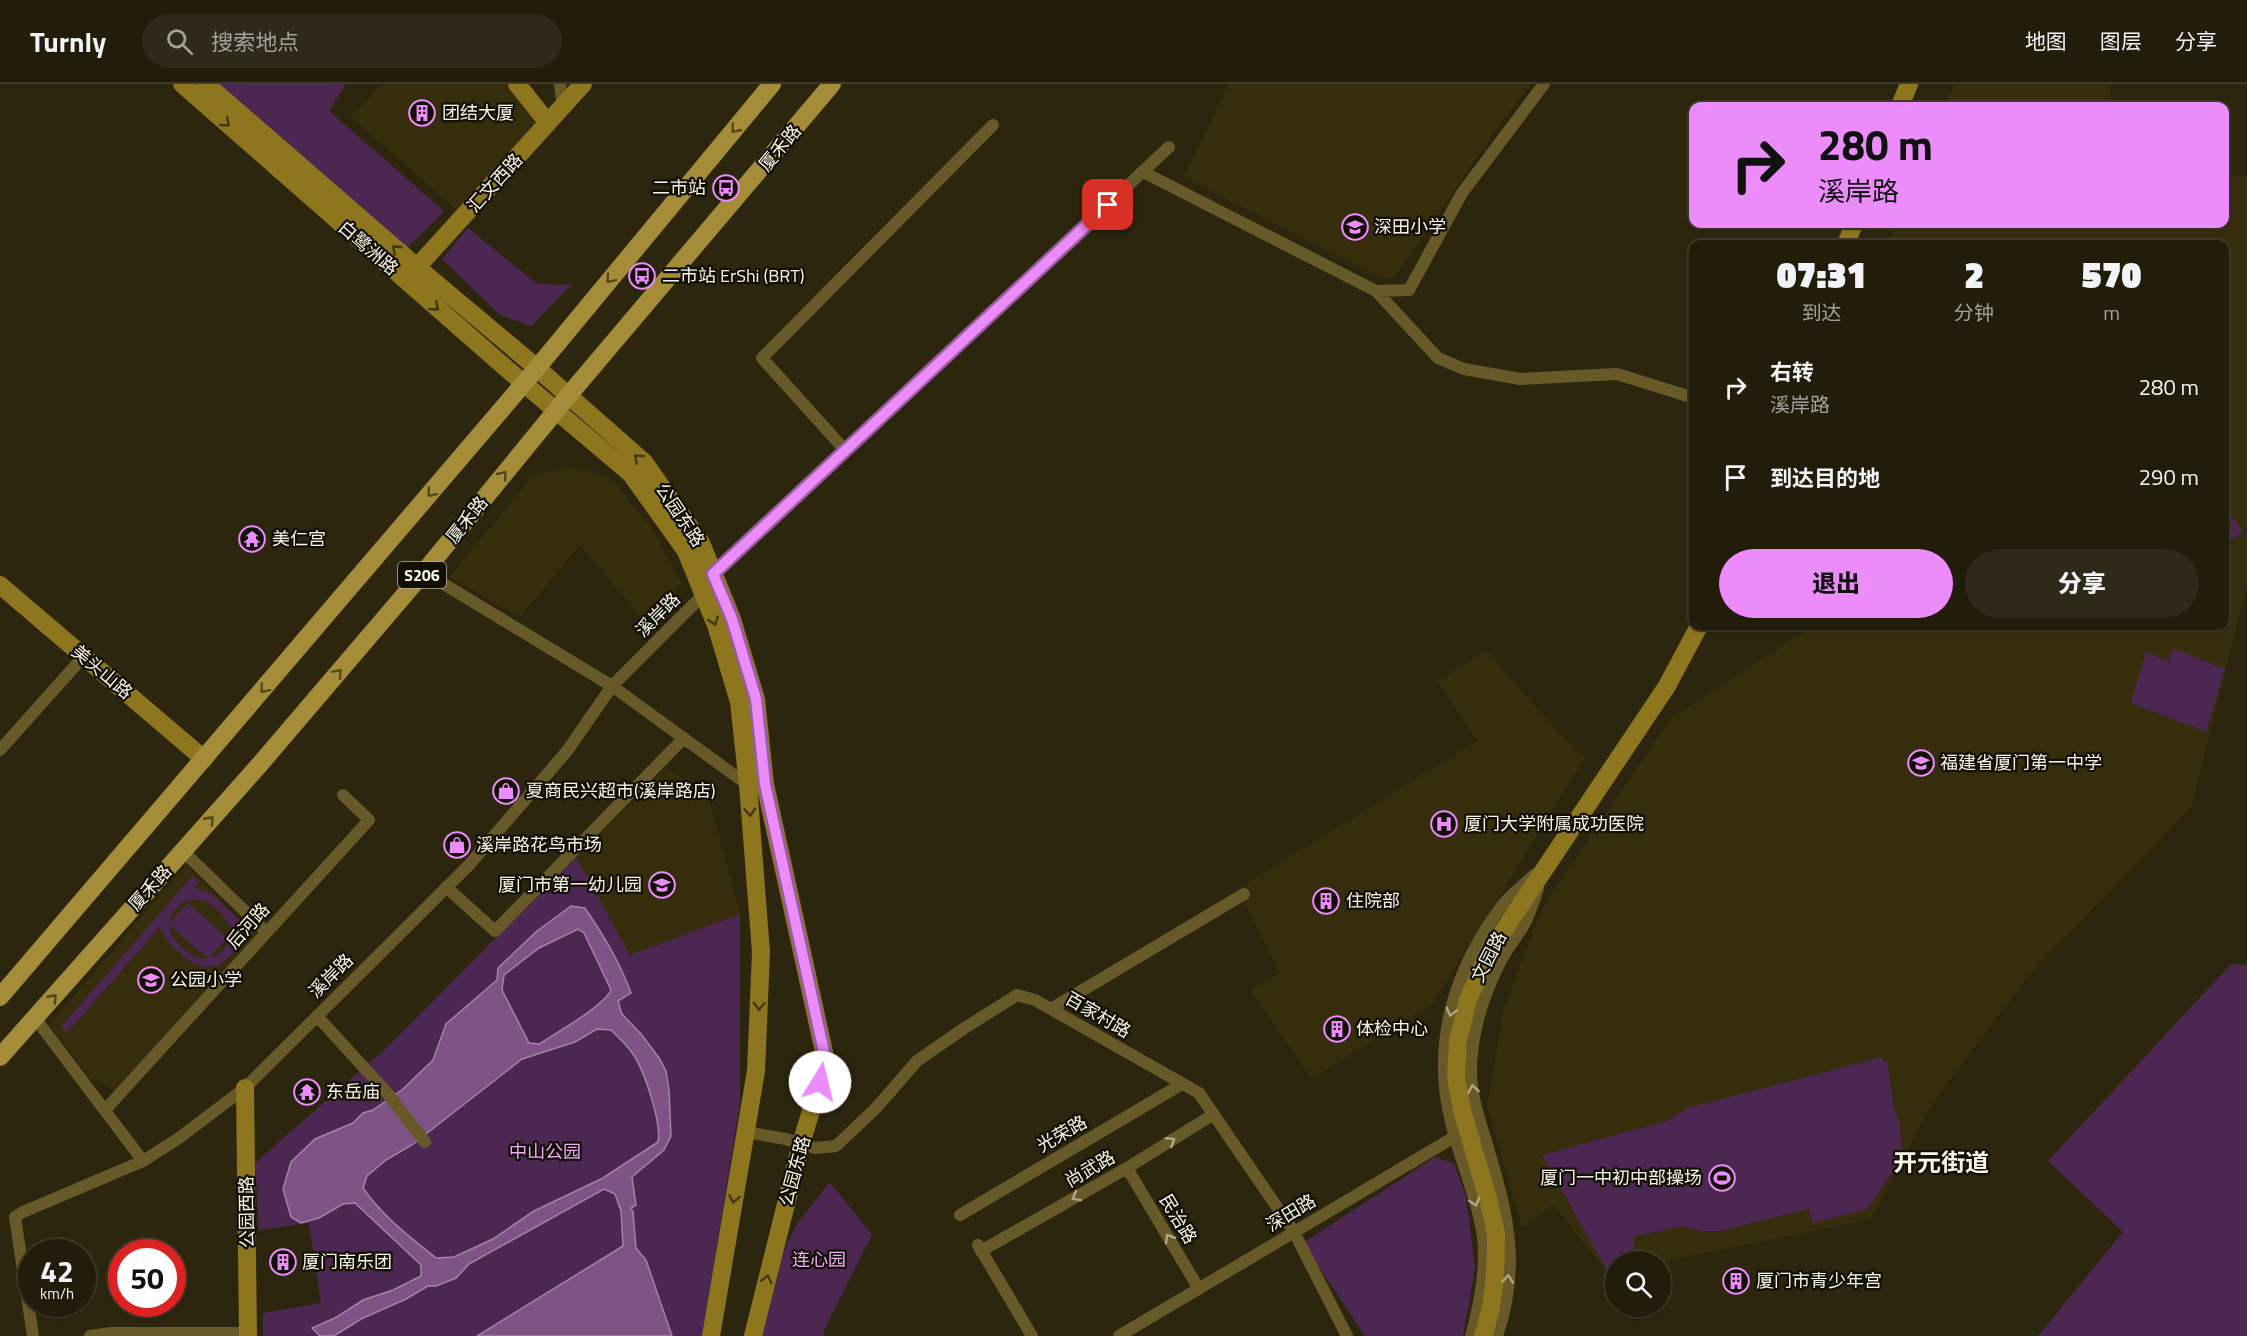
<!DOCTYPE html>
<html lang="zh">
<head>
<meta charset="utf-8">
<style>
  body { margin:0; font-family:"Titillium Web","Noto Sans SC",sans-serif; background:#2e2919; color:#f1f3f6; height:100vh; display:flex; flex-direction:column; font-size:22px; white-space:nowrap }
  * { box-sizing:border-box; margin:0 }
  p { font-size:20px; color:#a2a19d }
  .icon { flex:none; width:33px; height:33px; fill:none; stroke:currentColor; stroke-width:2; stroke-linecap:round; stroke-linejoin:round }
  .map { position:relative; flex:1; overflow:hidden }
  .side { position:absolute; left:1689px; top:156px; width:540px; height:390px; display:flex; flex-direction:column; background:#221c0b; border-radius:12px; box-shadow:0 2px 4px #0004,0 0 0 2px #3f3a2c }
  .side>* { flex:none }
  .top-card { position:absolute; left:1689px; top:18px; width:540px; height:126px; border-radius:12px; box-shadow:0 2px 4px #0004,0 0 0 2px #3f3a2c; background:#ec8cfa; color:#111; overflow:hidden }
  .fabs { position:absolute; left:1605px; top:1167px; display:grid; gap:12px }
  .fabs a { display:grid; place-items:center; width:66px; height:66px; border-radius:50%; background:#221c0b; box-shadow:0 2px 4px #0004,0 0 0 2px #3f3a2c; font-size:30px }
  .speed { position:absolute; left:18px; top:1155px; display:flex; gap:12px; font-size:30px; font-weight:700; text-align:center }
  .speed>* { display:grid; place-content:center; width:78px; height:78px; border-radius:50%; background:#221c0b; box-shadow:0 2px 4px #0004,0 0 0 2px #3f3a2c; line-height:1 }
  .speed small { font-size:15px; font-weight:400 }
  .speed .limit { border:9px solid #d22; background:#fff; color:#111 }
  .pin { position:absolute; display:grid; place-items:center; width:51px; height:51px; color:#fff; margin:-26px; border-radius:12px; box-shadow:0 3px 9px #0006 }
  .me { position:absolute; width:66px; margin:-33px; rotate:9deg; stroke-linejoin:round; filter:drop-shadow(0 0 4px #0008) }
  .turn { display:flex; align-items:center; gap:21px; height:126px; padding:0 30px; font-size:27px }
  .turn .icon { width:78px; height:78px; stroke-width:2.5 }
  .turn b { display:block; font-size:42px; line-height:51px }
  .eta { display:flex; justify-content:space-evenly; align-items:center; height:102px; text-align:center }
  .eta b { font-size:36px; font-weight:800; line-height:42px }
  .primary-button { display:flex; gap:12px; margin-top:auto; padding:12px 30px }
  .primary-button a { flex:1; height:69px; border-radius:36px; background:#ec8cfa; color:#111; font-size:24px; font-weight:800; line-height:69px; text-align:center }
  .primary-button a+a { background:#2e2919; color:#f1f3f6 }
  ul { padding:0; list-style:none }
  li { display:flex; align-items:center; gap:18px; height:90px; padding:0 30px }
  li div { flex:1 }
  li b { display:block; font-size:22px }
  li em { font-style:normal }
  header { display:flex; align-items:center; gap:36px; box-sizing:border-box; height:84px; padding:0 30px; background:#221c0b; border-bottom:2px solid #3f3a2c }
  header strong { font-size:28px }
  nav { display:flex; gap:33px; margin-inline-start:auto; font-size:21px }
  .search { width:420px; height:54px; background:#2e2919; display:flex; align-items:center; gap:15px; box-sizing:border-box; padding:0 21px; border-radius:33px; color:#a2a19d; font-size:22px }
  .map>svg:first-child { display:block }
  .built { fill:#362d0d }
  .green { fill:#4c2752; fill-rule:evenodd }
  .water { fill:#805387; stroke:#a483a4; stroke-width:1.5; fill-rule:evenodd }
  .lines { fill:none; stroke-linecap:round; stroke-linejoin:round }
  .street { stroke:#685a28; stroke-width:12 }
  .secondary { stroke:#8d761d; stroke-width:18 }
  .primary { stroke:#a48c38; stroke-width:18 }
  .secondary-bridge { stroke:#8d761d; stroke-width:18 }
  .oneway { stroke:#43380f }
  .oneway2 { stroke:#54471c }
  .oneway3 { stroke:#b0a787 }
  .route-casing { stroke:#995ba2; stroke-width:15 }
  .route { stroke:#ec8cfa; stroke-width:10 }
  .labels { text-anchor:middle; stroke-width:4.5; stroke-linejoin:round; paint-order:stroke }
  .shield { fill:#120f06; stroke:#b3afa3; stroke-width:1.5 }
  .shield-label { font-size:16px; font-weight:bold; fill:#f8f4e6 }
  .poi-label { font-size:18px; fill:#f8f4e6; stroke:#120f06; text-anchor:start }
  .street-label { font-size:18px; fill:#f8f4e6; stroke:#120f06 }
  .park-label { font-size:18px; fill:#eeabf7; stroke:#120f06 }
  .district-label { font-size:24px; font-weight:bold; fill:#f8f4e6; stroke:#120f06 }
</style>
</head>
<body>
<header>
<strong>Turnly</strong>
<div class="search"><svg class="icon" aria-label="search" viewBox="0 0 24 24"><circle cx="10" cy="10" r="6"/><path d="M15 15l6 6"/></svg>搜索地点</div>
<nav><a>地图</a><a>图层</a><a>分享</a></nav>
</header>
<div class="map">
<svg width="2247" height="1252" viewBox="0 0 2247 1252">
  <rect width="100%" height="100%" fill="#2d260f"/>
  <!-- built -->
  <path class="built" d="M 382,0 L 506,0 L 539,39 L 457,126 L 351,33 Z
    M 1229,0 L 1531,0 L 1495,47 L 1395,193 L 1382,194 L 1183,93 Z
    M 1954,0 L 2110,0 L 2110,22 L 1945,22 Z
    M 2225,92 L 2247,92 L 2247,500 L 2191,724 L 2033,886 L 1930,1023 L 1871,1135 L 1661,1178 L 1616,1178 L 1615,1187 L 1608,1189 L 1553,1121 L 1522,1143 L 1487,1021 L 1504,924 L 1542,824 L 1671,634 L 1813,542 L 2224,542 L 2224,160 L 1889,160 L 1898,140 L 2224,140 Z
    M 566,382 L 610,393 L 653,446 L 681,499 L 645,538 L 580,461 L 520,533 L 449,493 L 532,393 Z
    M 1486,566 L 1559,649 L 1585,674 L 1433,919 L 1312,995 L 1250,906 L 1280,889 L 1237,805 L 1477,657 L 1437,597 Z
    M 666,684 L 707,708 L 740,830 L 630,872 L 576,773 Z
    M 186,781 L 257,851 L 115,1006 L 89,993 L 49,941 Z"/>
  <!-- green -->
  <path class="green" d="M 217,0 L 346,0 L 329,27 L 444,127 L 407,164 Z
    M 468,144 L 536,199 L 556,201 L 572,200 L 531,242 L 500,231 L 442,175 Z
    M 2225,420 L 2243,448 L 2230,457 L 2225,488 Z
    M 2173,564 L 2225,585 L 2206,648 L 2131,619 L 2146,568 L 2169,577 Z
    M 576,773 L 630,871 L 740,830 L 740,1019 L 702,1252 L 263,1252 L 263,1229 L 321,1219 L 309,1139 L 259,1146 L 255,1079 L 384,966 Z
    M 192,792 L 199,798 L 194,804 L 211,809 L 239,836 L 242,852 L 235,868 L 218,882 L 201,883 L 190,878 L 169,859 L 160,843 L 67,949 L 61,943 ZM 192,815 C 214,814 243,844 225,864 C 220,870 216,873 209,874 L 227,854 L 188,819 L 169,839 C 171,827 180,818 192,815 ZM 169,841 L 207,874 L 207,875 C 191,875 170,857 169,841 Z
    M 2231,880 L 2247,881 L 2247,1252 L 2038,1252 L 2123,1148 L 2048,1077 Z
    M 1882,973 L 1884,978 L 1887,978 L 1894,1023 L 1900,1040 L 1902,1073 L 1868,1125 L 1813,1139 L 1808,1125 L 1720,1147 L 1700,1147 L 1682,1142 L 1633,1153 L 1636,1177 L 1616,1178 L 1615,1187 L 1608,1188 L 1542,1071 L 1666,1037 L 1688,1024 Z
    M 1435,1073 L 1454,1080 L 1466,1112 L 1475,1184 L 1463,1252 L 1365,1252 L 1303,1159 Z
    M 830,1098 L 872,1151 L 824,1246 L 824,1252 L 758,1252 L 766,1200 L 798,1138 Z"/>
  <!-- water -->
  <path class="water" d="M 571,822 L 585,824 C 603,851 620,878 631,909 L 618,917 L 622,930 L 641,950 L 659,974 L 666,987 L 669,1006 L 671,1052 L 664,1066 L 632,1093 L 636,1121 L 631,1124 L 633,1128 L 636,1164 L 646,1176 L 672,1252 L 477,1252 L 623,1162 L 621,1127 L 615,1110 L 604,1105 L 469,1180 L 456,1194 L 436,1202 L 428,1202 L 406,1215 L 361,1235 L 334,1252 L 320,1252 L 312,1244 L 337,1233 L 363,1216 L 393,1206 L 421,1192 L 421,1181 L 355,1119 L 343,1120 L 319,1134 L 301,1139 L 291,1133 L 283,1105 L 291,1078 L 315,1055 L 353,1039 L 363,1029 L 373,1026 L 403,1005 L 433,976 L 446,940 L 497,896 L 498,884 L 537,847 ZM 578,845 L 584,849 L 611,906 C 605,921 555,950 539,960 L 529,959 L 502,906 L 504,891 L 539,864 ZM 597,945 L 611,946 C 618,953 627,961 633,970 C 644,986 662,1039 658,1058 L 603,1094 L 534,1127 L 493,1155 L 454,1173 L 436,1174 C 409,1152 383,1133 363,1104 L 367,1092 L 386,1076 L 412,1061 L 522,975 L 575,958 Z"/>
  <g class="lines">
    <!-- street -->
    <path class="street" d="M 560,0 L 563,23
      M 1143,88 L 1376,207 L 1438,274 L 1464,285 L 1520,295 L 1617,290 L 1694,314
      M 1376,207 L 1409,206 L 1462,109 L 1544,0
      M 845,366 L 762,274 L 993,41
      M 424,488 L 612,602 L 748,701
      M 713,490 L 1169,63
      M 0,666 L 83,573
      M 183,767 L 266,848
      M 446,803 L 495,847 L 684,654
      M 1051,925 L 1244,810
      M 317,932 L 388,1010 L 425,1058
      M 35,934 L 143,1077
      M 105,1026 L 369,736 L 343,711
      M 746,1048 L 786,1055 L 815,1064 L 836,1062 L 876,1024 L 917,977 L 963,945 L 1017,911 L 1035,916 L 1199,1009 L 1294,1148 L 1347,1252
      M 1127,1084 L 1199,1205
      M 960,1131 L 1182,1000
      M 978,1161 L 1032,1252
      M 981,1167 L 1127,1084 L 1214,1030
      M 33,1252 L 15,1133 L 23,1128 L 143,1077 L 179,1054 L 245,1004 L 469,781 L 567,667 L 612,602 L 704,510
      M 90,1252 L 111,1249 L 248,1249
      M 1119,1252 L 1461,1049
      M 1471,1252 C 1480,1220 1487,1186 1483,1153 C 1477,1110 1457,1071 1449,1029 C 1433,955 1456,883 1501,823 C 1510,811 1523,802 1534,791
      M 1497,1252 C 1521,1182 1508,1132 1488,1064 C 1481,1040 1471,1013 1471,988 C 1471,950 1483,912 1500,878 C 1507,864 1517,853 1525,839 C 1530,829 1534,816 1538,805"/>
    <!-- secondary -->
    <path class="secondary" d="M 182,0 L 507,285 L 631,390 L 686,467 L 716,541 L 739,618 L 748,701 L 761,868 L 756,987 L 711,1252
      M 206,0 L 418,184 L 537,284 L 644,378 L 701,459 L 732,535 L 756,615 L 765,700 L 826,977 L 801,1060 L 753,1252
      M 517,0 L 548,39
      M 1900,22 L 1909,0
      M 1846,160 L 1854,140
      M 409,192 L 583,0
      M 0,501 L 204,675
      M 1468,916 L 1487,871 L 1667,602 L 1699,542
      M 245,1004 L 248,1252
      M 1483,1252 C 1495,1218 1496,1185 1496,1150"/>
    <!-- primary -->
    <path class="primary" d="M 0,913 L 537,284 L 772,0
      M 0,973 L 261,679 L 424,488 L 568,312 L 832,0"/>
    <!-- secondary-bridge -->
    <path class="secondary-bridge" d="M 1468,916 L 1458,957 L 1456,993 L 1462,1026 L 1490,1122 L 1496,1150"/>
  </g>
  <!-- one-way arrows -->
  <defs><path id="oneway-chevron" d="M-2-3.5L2.5 0L-2 3.5" fill="none" stroke-width="1.6" stroke-linecap="round" stroke-linejoin="round" transform="scale(1.5)"/></defs>
  <g class="oneway">
    <use href="#oneway-chevron" transform="translate(226 39) rotate(41)"/>
    <use href="#oneway-chevron" transform="translate(396 165) rotate(-139)"/>
    <use href="#oneway-chevron" transform="translate(435 223) rotate(41)"/>
    <use href="#oneway-chevron" transform="translate(638 374) rotate(-137)"/>
    <use href="#oneway-chevron" transform="translate(714 537) rotate(70)"/>
    <use href="#oneway-chevron" transform="translate(750 728) rotate(86)"/>
    <use href="#oneway-chevron" transform="translate(759 922) rotate(92)"/>
    <use href="#oneway-chevron" transform="translate(734 1115) rotate(100)"/>
    <use href="#oneway-chevron" transform="translate(767 1195) rotate(-76)"/>
  </g>
  <g class="oneway2">
    <use href="#oneway-chevron" transform="translate(735 45) rotate(130)"/>
    <use href="#oneway-chevron" transform="translate(610 195) rotate(130)"/>
    <use href="#oneway-chevron" transform="translate(503 391) rotate(-51)"/>
    <use href="#oneway-chevron" transform="translate(431 409) rotate(130)"/>
    <use href="#oneway-chevron" transform="translate(338 589) rotate(-49)"/>
    <use href="#oneway-chevron" transform="translate(264 605) rotate(130)"/>
    <use href="#oneway-chevron" transform="translate(210 736) rotate(-48)"/>
    <use href="#oneway-chevron" transform="translate(53 914) rotate(-48)"/>
  </g>
  <g class="oneway3">
    <use href="#oneway-chevron" transform="translate(1451 928) rotate(104)"/>
    <use href="#oneway-chevron" transform="translate(1473 1005) rotate(-99)"/>
    <use href="#oneway-chevron" transform="translate(1171 1057) rotate(-32)"/>
    <use href="#oneway-chevron" transform="translate(1076 1113) rotate(151)"/>
    <use href="#oneway-chevron" transform="translate(1475 1118) rotate(73)"/>
    <use href="#oneway-chevron" transform="translate(1169 1154) rotate(-121)"/>
    <use href="#oneway-chevron" transform="translate(1508 1195) rotate(-83)"/>
  </g>
  <g class="lines">
    <!-- route casing -->
    <g class="route-casing">
      <path id="route" d="M 820,998 L 826,977 L 765,700 L 756,615 L 732,535 L 713,490 L 1108,121"/>
    </g>
    <!-- route -->
    <use href="#route" class="route"/>
  </g>
  <!-- icons -->
  <defs>
    <g id="building-ring" transform="scale(1.35)"><circle r="9.5" fill="#120f06" stroke="#ec8cfa" stroke-width="1.5"/><path d="M-4-6H4V6H1V3H-1V6H-4ZM-2.5-4.3h1.7v1.8h-1.7ZM.8-4.3h1.7v1.8H.8ZM-2.5-1h1.7V.8h-1.7ZM.8-1h1.7V.8H.8Z" fill="#ec8cfa"/></g>
    <g id="bus-ring" transform="scale(1.35)"><circle r="9.5" fill="#120f06" stroke="#ec8cfa" stroke-width="1.5"/><path d="M-5-6H5V4H4V6H2V4H-2V6H-4V4H-5ZM-3.5-4V0h7V-4ZM-3.5 1.2v1.5H-2V1.2ZM2 1.2v1.5H3.5V1.2Z" fill="#ec8cfa"/></g>
    <g id="school-ring" transform="scale(1.35)"><circle r="9.5" fill="#120f06" stroke="#ec8cfa" stroke-width="1.5"/><path d="M0-5L7-2L0 1L-7-2ZM-4 1L0 2.5L4 1V4Q0 6-4 4Z" fill="#ec8cfa"/></g>
    <g id="temple-ring" transform="scale(1.35)"><circle r="9.5" fill="#120f06" stroke="#ec8cfa" stroke-width="1.5"/><path d="M0-6L5-2H3V0L6.5 2.5H4V6H1.5V3h-3V6H-4V2.5H-6.5L-3 0V-2H-5Z" fill="#ec8cfa"/></g>
    <g id="shop-ring" transform="scale(1.35)"><circle r="9.5" fill="#120f06" stroke="#ec8cfa" stroke-width="1.5"/><path d="M-5-2.5h2.3a2.7 3.5 0 0 1 5.4 0H5L5.5 6h-11ZM-1.5-2.5h3a1.5 2.3 0 0 0-3 0Z" fill="#ec8cfa"/></g>
    <g id="hospital-ring" transform="scale(1.35)"><circle r="9.5" fill="#120f06" stroke="#ec8cfa" stroke-width="1.5"/><path d="M-5-5h3v3.5h4V-5h3V5h-3V1.5h-4V5h-3Z" fill="#ec8cfa"/></g>
    <g id="stadium-ring" transform="scale(1.35)"><circle r="9.5" fill="#120f06" stroke="#ec8cfa" stroke-width="1.5"/><path d="M0-5a6.5 5 0 1 0 0 10a6.5 5 0 1 0 0-10ZM-3.5-1.8h7v3.6h-7Z" fill="#ec8cfa"/></g>
  </defs>
  <g fill-rule="evenodd">
    <use href="#building-ring" x="422" y="29"/>
    <use href="#bus-ring" x="726" y="104"/>
    <use href="#school-ring" x="1355" y="143"/>
    <use href="#bus-ring" x="642" y="192"/>
    <use href="#temple-ring" x="252" y="455"/>
    <use href="#school-ring" x="1921" y="679"/>
    <use href="#shop-ring" x="506" y="707"/>
    <use href="#hospital-ring" x="1444" y="740"/>
    <use href="#shop-ring" x="457" y="761"/>
    <use href="#school-ring" x="662" y="801"/>
    <use href="#building-ring" x="1326" y="817"/>
    <use href="#school-ring" x="151" y="896"/>
    <use href="#building-ring" x="1337" y="945"/>
    <use href="#temple-ring" x="307" y="1008"/>
    <use href="#stadium-ring" x="1722" y="1094"/>
    <use href="#building-ring" x="283" y="1178"/>
    <use href="#building-ring" x="1736" y="1197"/>
  </g>
  <g class="labels">
    <!-- shield labels -->
    <rect class="shield" x="398" y="478" width="48" height="26" rx="4.5"/>
    <g class="shield-label">
      <text x="422" y="497">S206</text>
    </g>
    <!-- poi labels -->
    <g class="poi-label">
      <text x="442" y="35">团结大厦</text>
      <text x="706" y="110" text-anchor="end">二市站</text>
      <text x="1374" y="149">深田小学</text>
      <text x="662" y="198">二市站 ErShi (BRT)</text>
      <text x="272" y="461">美仁宫</text>
      <text x="1940" y="685">福建省厦门第一中学</text>
      <text x="526" y="713">夏商民兴超市(溪岸路店)</text>
      <text x="1464" y="746">厦门大学附属成功医院</text>
      <text x="476" y="767">溪岸路花鸟市场</text>
      <text x="642" y="807" text-anchor="end">厦门市第一幼儿园</text>
      <text x="1346" y="823">住院部</text>
      <text x="170" y="902">公园小学</text>
      <text x="1356" y="951">体检中心</text>
      <text x="326" y="1014">东岳庙</text>
      <text x="1702" y="1100" text-anchor="end">厦门一中初中部操场</text>
      <text x="302" y="1184">厦门南乐团</text>
      <text x="1756" y="1203">厦门市青少年宫</text>
    </g>
    <!-- street labels -->
    <g class="street-label">
      <text transform="translate(780 64) rotate(-50)" y="6">厦禾路</text>
      <text transform="translate(495 99) rotate(-48)" y="6">汇文西路</text>
      <text transform="translate(368 164) rotate(41)" y="6">白鹭洲路</text>
      <text transform="translate(680 431) rotate(56)" y="6">公园东路</text>
      <text transform="translate(467 436) rotate(-51)" y="6">厦禾路</text>
      <text transform="translate(658 531) rotate(-45)" y="6">溪岸路</text>
      <text transform="translate(102 588) rotate(40)" y="6">美头山路</text>
      <text transform="translate(150 804) rotate(-48)" y="6">厦禾路</text>
      <text transform="translate(248 842) rotate(-48)" y="6">后河路</text>
      <text transform="translate(1489 873) rotate(-63)" y="6">文园路</text>
      <text transform="translate(331 892) rotate(-45)" y="6">溪岸路</text>
      <text transform="translate(1098 931) rotate(30)" y="6">百家村路</text>
      <text transform="translate(1062 1050) rotate(-30)" y="6">光荣路</text>
      <text transform="translate(1090 1085) rotate(-30)" y="6">尚武路</text>
      <text transform="translate(795 1087) rotate(-75)" y="6">公园东路</text>
      <text transform="translate(247 1128) rotate(-91)" y="6">公园西路</text>
      <text transform="translate(1291 1129) rotate(-31)" y="6">深田路</text>
      <text transform="translate(1178 1135) rotate(59)" y="6">民治路</text>
    </g>
    <!-- park labels -->
    <g class="park-label">
      <text x="545" y="1074">中山公园</text>
      <text x="819" y="1182">连心园</text>
    </g>
    <!-- district labels -->
    <g class="district-label">
      <text x="1941" y="1087">开元街道</text>
    </g>
  </g>
</svg>
<div class="fabs">
<a><svg class="icon" aria-label="search" viewBox="0 0 24 24"><circle cx="10" cy="10" r="6"/><path d="M15 15l6 6"/></svg></a>
</div>
<div class="speed"><div>42<small>km/h</small></div><div class="limit">50</div></div>
<div class="pin" style="left:1108px;top:121px;background:#d93025"><svg class="icon" aria-label="arrive" viewBox="0 0 24 24"><path d="M6 21V4h12l-3 4 3 4H6"/></svg></div>
<svg class="me" style="left:820px;top:998px" viewBox="-20 -20 40 40"><circle r="19" fill="#fff"/><path d="M0-13L10 11 0 6-10 11z" fill="#ec8cfa"/></svg>
<div class="top-card">
<div class="turn"><svg class="icon" aria-label="right" viewBox="0 0 24 24"><path d="M7 20v-9h11M14 6l5 5-5 5"/></svg><div><b>280 m</b>溪岸路</div></div>
</div>
<section class="side">
<div class="eta">
<div><b>07:31</b><p>到达</p></div>
<div><b>2</b><p>分钟</p></div>
<div><b>570</b><p>m</p></div>
</div>
<ul>
<li><svg class="icon" aria-label="right" viewBox="0 0 24 24"><path d="M7 20v-9h11M14 6l5 5-5 5"/></svg><div><b>右转</b><p>溪岸路</p></div><em>280 m</em></li>
<li><svg class="icon" aria-label="arrive" viewBox="0 0 24 24"><path d="M6 21V4h12l-3 4 3 4H6"/></svg><div><b>到达目的地</b></div><em>290 m</em></li>
</ul>
<div class="primary-button"><a>退出</a><a>分享</a></div>
</section>
</div>
</body>
</html>
